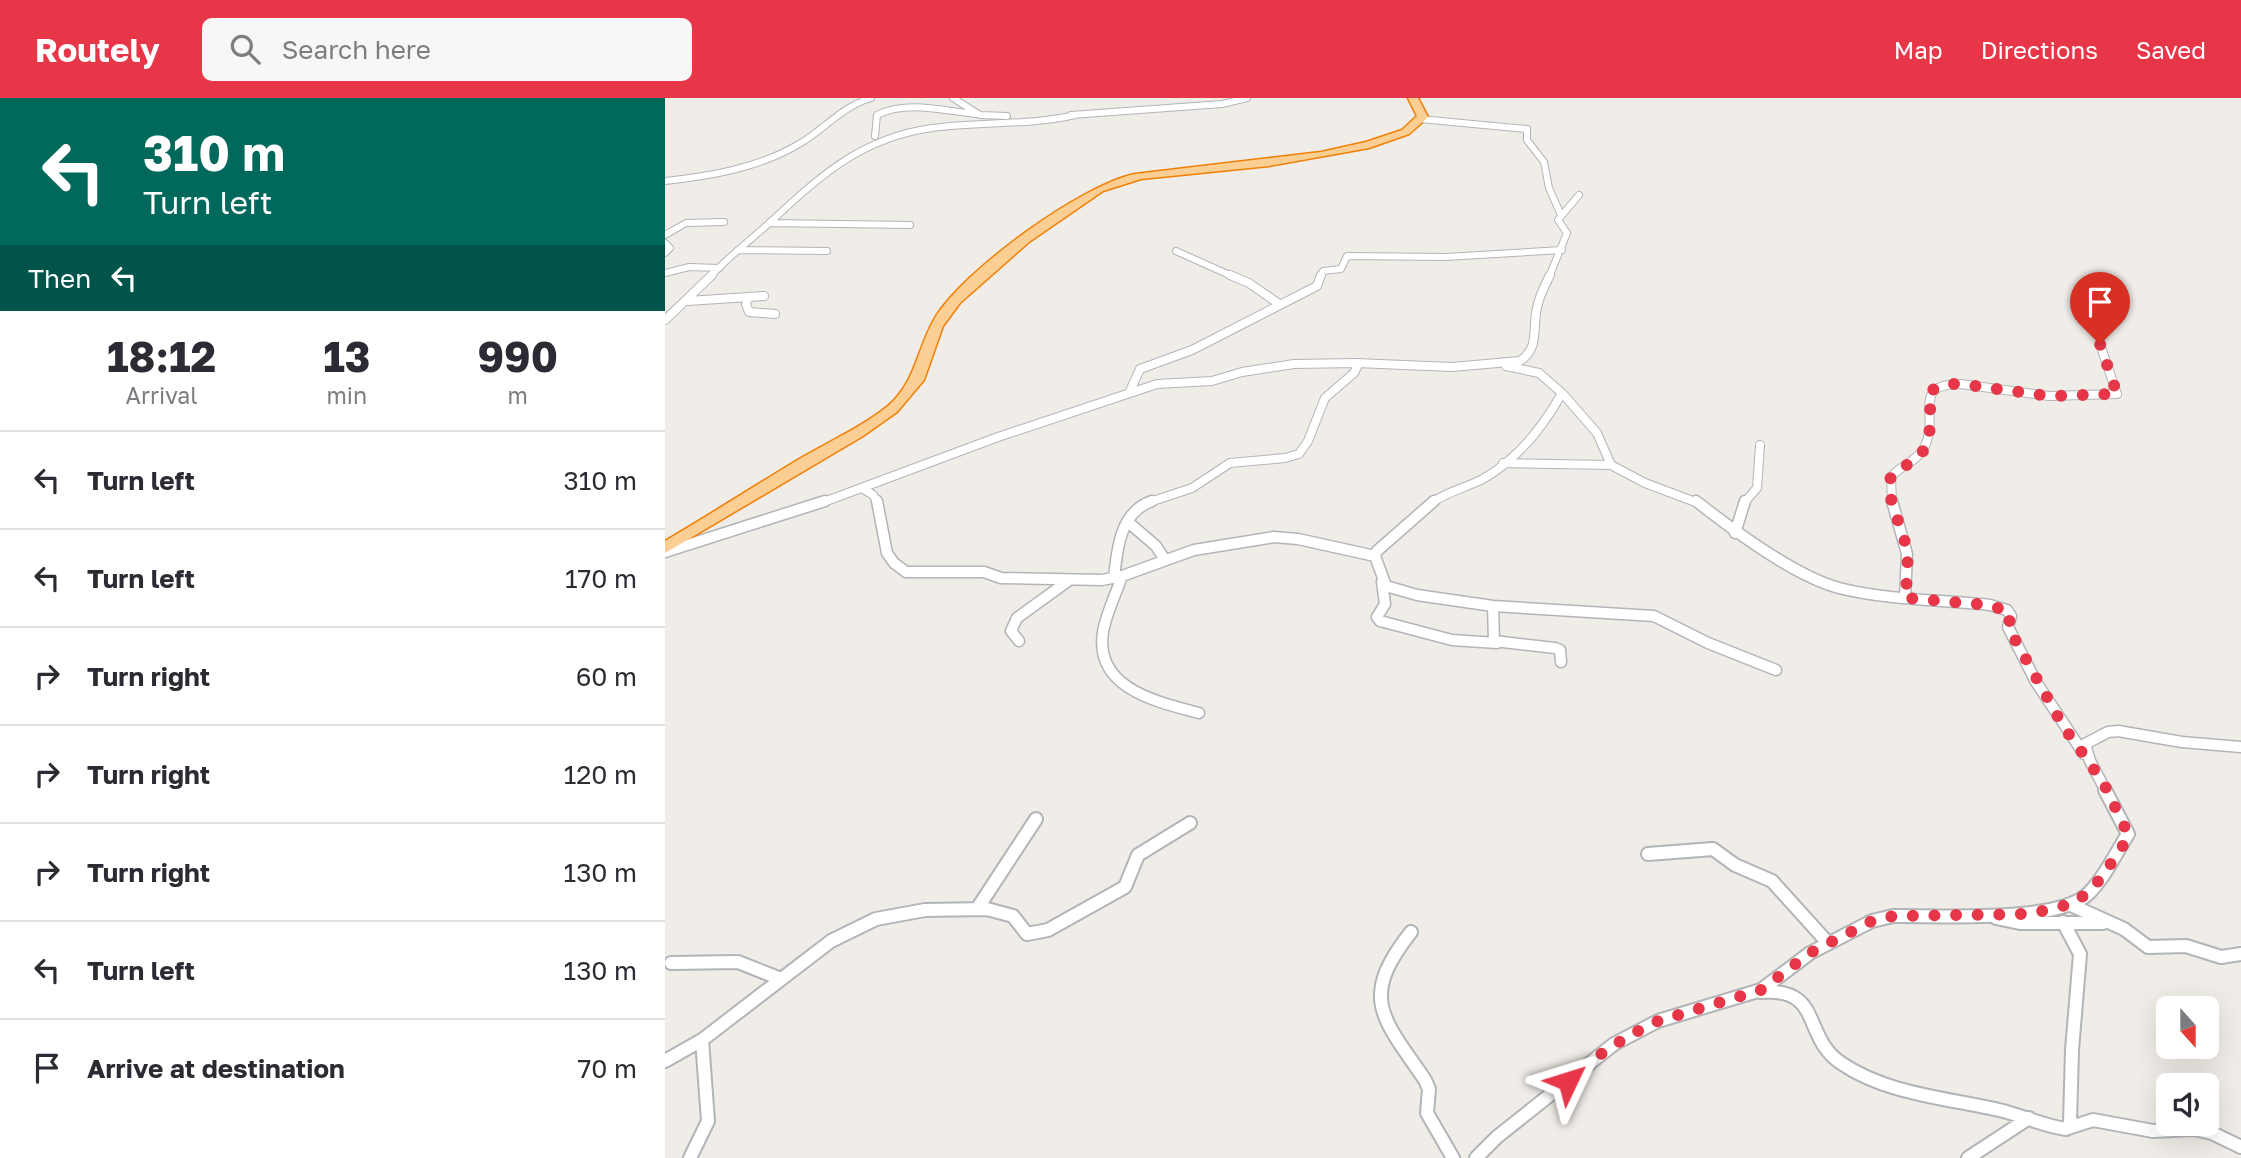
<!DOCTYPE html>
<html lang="en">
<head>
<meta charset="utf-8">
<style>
  body { margin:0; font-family:"Golos Text",sans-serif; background:#f7f7f7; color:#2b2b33; height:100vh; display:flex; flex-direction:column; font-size:26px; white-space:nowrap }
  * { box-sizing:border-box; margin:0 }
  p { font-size:23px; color:#7c7c81 }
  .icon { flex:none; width:38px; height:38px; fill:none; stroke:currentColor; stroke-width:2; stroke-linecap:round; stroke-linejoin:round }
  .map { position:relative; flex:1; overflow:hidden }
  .drawer { display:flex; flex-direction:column; background:#fff; width:665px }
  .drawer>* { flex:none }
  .banner { background:#00695c; color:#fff; overflow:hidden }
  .needle { width:46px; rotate:159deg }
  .tools { position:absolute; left:1491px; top:898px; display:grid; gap:14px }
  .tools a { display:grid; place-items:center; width:63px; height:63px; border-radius:10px; background:#fff; box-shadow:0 7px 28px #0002; font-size:35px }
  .pin { position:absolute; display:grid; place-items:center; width:60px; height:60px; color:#fff; margin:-72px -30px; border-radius:50% 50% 50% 0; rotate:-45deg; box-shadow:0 0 7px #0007 }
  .pin .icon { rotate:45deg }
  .me { position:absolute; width:77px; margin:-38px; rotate:49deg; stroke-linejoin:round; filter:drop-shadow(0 0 5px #0008) }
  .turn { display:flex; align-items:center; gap:24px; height:147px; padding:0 28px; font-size:32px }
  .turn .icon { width:91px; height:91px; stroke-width:2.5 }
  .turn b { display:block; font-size:49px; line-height:60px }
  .then { display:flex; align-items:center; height:66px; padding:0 28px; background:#0003; gap:14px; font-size:26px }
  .eta { display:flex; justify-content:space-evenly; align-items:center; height:119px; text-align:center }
  .eta b { font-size:42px; font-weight:700; line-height:49px }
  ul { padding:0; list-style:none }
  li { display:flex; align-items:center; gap:21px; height:98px; padding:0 28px; border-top:2px solid #e1e1e2 }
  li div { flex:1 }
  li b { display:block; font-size:26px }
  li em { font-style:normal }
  header { display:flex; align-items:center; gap:42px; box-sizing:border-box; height:98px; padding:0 35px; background:#e63647; color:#fff }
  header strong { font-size:33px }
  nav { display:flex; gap:38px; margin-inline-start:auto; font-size:24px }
  .search { width:490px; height:63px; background:#f7f7f7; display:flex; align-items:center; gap:18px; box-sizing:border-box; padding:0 24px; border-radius:10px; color:#7c7c81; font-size:26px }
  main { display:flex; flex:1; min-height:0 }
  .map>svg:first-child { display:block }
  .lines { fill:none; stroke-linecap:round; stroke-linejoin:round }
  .street-far3-casing { stroke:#b2b5b8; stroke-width:8 }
  .street-far2-casing { stroke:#b2b5b8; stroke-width:10 }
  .street-far1-casing { stroke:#b2b5b8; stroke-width:13 }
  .street-casing { stroke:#b2b5b8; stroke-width:16 }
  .highway-casing { stroke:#f17f05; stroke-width:3 }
  .street-far3 { stroke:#fff; stroke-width:6 }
  .street-far2 { stroke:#fff; stroke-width:8 }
  .street-far1 { stroke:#fff; stroke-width:10 }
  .street { stroke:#fff; stroke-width:12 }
  .highway { fill:#fbce93; fill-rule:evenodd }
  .route { stroke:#e63647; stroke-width:12; stroke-dasharray:0 21.6 }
</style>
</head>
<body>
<header>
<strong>Routely</strong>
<div class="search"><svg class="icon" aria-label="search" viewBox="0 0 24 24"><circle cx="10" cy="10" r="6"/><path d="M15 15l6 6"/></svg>Search here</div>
<nav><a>Map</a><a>Directions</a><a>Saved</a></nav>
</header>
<main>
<section class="drawer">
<div class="banner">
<div class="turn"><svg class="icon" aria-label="left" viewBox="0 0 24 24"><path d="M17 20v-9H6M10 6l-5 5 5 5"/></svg><div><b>310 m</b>Turn left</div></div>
<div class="then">Then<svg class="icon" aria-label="left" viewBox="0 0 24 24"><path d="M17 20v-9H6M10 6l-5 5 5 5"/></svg></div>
</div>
<div class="eta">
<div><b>18:12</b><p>Arrival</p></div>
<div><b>13</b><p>min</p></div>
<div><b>990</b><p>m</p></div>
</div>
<ul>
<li><svg class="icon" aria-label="left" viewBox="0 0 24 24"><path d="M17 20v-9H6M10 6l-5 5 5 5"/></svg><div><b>Turn left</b></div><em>310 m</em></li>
<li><svg class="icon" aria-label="left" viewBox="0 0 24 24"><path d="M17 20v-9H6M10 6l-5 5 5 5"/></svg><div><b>Turn left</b></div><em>170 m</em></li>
<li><svg class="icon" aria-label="right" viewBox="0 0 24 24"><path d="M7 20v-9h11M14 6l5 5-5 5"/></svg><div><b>Turn right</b></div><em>60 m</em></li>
<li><svg class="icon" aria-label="right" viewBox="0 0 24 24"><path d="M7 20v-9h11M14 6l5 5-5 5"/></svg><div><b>Turn right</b></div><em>120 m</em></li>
<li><svg class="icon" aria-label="right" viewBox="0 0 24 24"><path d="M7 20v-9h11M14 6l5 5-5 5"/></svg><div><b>Turn right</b></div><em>130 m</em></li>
<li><svg class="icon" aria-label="left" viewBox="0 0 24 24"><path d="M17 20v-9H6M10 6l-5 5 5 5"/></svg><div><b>Turn left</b></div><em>130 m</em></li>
<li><svg class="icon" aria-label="arrive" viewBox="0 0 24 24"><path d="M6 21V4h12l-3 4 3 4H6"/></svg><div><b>Arrive at destination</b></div><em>70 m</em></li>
</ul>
</section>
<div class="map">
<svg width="1576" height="1060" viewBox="0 0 1576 1060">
  <rect width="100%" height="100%" fill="#f0ece7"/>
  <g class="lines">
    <!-- street-far3 casing -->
    <g class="street-far3-casing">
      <path id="street-far3" d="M 288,0 L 315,17 L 342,18
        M 406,17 L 557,6 L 582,0
        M 755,21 L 862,31 L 862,42 L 879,64 L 884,90 L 896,117
        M 210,38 L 212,17 C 242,2 279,13 311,16
        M 0,83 C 46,78 94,70 134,46 C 160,31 176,9 206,0
        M 104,125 L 245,127
        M 0,137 L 21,125 L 59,124
        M 0,145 L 5,150 L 0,155
        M 73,152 L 162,153
        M 511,153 L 569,179
        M 0,175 L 24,169 L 54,170
        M 45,179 C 62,160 82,145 101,128 C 152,81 194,40 267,30 C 314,23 364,28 410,17
        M 656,179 L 658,173 L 676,171 L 682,158 L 780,159 L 897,152
        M 884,179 L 902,135 L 893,122 L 914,97"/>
    </g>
    <!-- street-far2 casing -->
    <g class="street-far2-casing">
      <path id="street-far2" d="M 565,177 L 584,185 L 614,206
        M 83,200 L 81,206 L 84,214 L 110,216
        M 23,203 L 99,198
        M 0,222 L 47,177
        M 841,268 L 874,275 L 897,295 L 932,335 L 946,367 L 980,385 L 1033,405
        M 465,293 L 475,271 L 527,252 L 652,188 L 656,177
        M 838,365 L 946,367
        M 197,390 L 208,397 L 213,405
        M 156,405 L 333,339 L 492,286 L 547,283 L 577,274 L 629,266 L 691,265 L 787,269 L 855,263 C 875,250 867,230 872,210 C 874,198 880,187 885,177
        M 482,405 L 527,390 L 565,365 L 620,360 L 634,356 L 643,343 L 660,300 L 689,275 L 694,265
        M 766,405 C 782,394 799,390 816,382 C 851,363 878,329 897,295
        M 1079,405 L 1092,390 L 1095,347
        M 1227,405 L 1226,379 C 1236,367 1251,364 1259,350 C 1276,318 1244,286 1296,286 L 1384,298 L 1452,296 L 1435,246"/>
    </g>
    <!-- street-far1 casing -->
    <g class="street-far1-casing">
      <path id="street-far1" d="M 212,403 L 222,455 L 229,465 L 241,474 L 319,474 L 336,480 L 437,482 L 457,478 L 529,452 L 609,439 L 633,441 L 710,458
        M 769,403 L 712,453 L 710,458 L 721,488 L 752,497 L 828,508 L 989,518 L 1043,545 L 1111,572
        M 1031,403 C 1068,432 1129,478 1174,490 C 1221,502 1277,502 1325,507 L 1342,512 L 1346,518 L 1343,529 L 1371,584 L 1419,656
        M 1227,403 L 1242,456 L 1240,500
        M 463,424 L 491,448 L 500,462
        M 1070,435 L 1080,403
        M 0,454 L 160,403
        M 457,478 C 451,496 441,516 438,534 C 429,591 493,604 534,615
        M 449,480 C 452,451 455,414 487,403
        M 717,484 L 720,506 L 712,519 L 715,523 L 787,542 L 832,545
        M 828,508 L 829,543 L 890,550 L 895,552 L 896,564
        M 354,543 L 346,533 L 352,520 L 403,483
        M 1441,693 L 1425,663 L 1420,646 L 1443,634 L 1453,633 L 1517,644 L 1576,649"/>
    </g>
    <!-- street casing -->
    <g class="street-casing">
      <path id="street" d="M 983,756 L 1048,751 L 1070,767 L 1107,783 L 1163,845
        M 1406,807 L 1459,831 L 1483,849 L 1521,848 L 1556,859 L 1576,856
        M 312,811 L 371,721
        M 1331,820 L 1355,825 L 1438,825
        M 746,834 C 693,901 718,920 760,982 L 764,991 L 762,1015 L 788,1060
        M 6,865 L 73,864 L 116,881
        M 1095,894 C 1159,889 1136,938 1176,965 C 1221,996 1282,1000 1334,1012 C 1356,1017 1378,1028 1401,1031 L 1405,1025 L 1407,952 L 1415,856 L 1398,824
        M 0,963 L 37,942 L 166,843 L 211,821 L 260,812 L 322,811 L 348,818 L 362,836 L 383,832 L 460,789 L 473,757 L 525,725
        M 1403,1030 L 1428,1022 L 1488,1033 L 1529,1031 L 1547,1035 L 1576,1049
        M 25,1060 L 43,1023 L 37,942
        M 811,1060 L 832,1039 L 949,946 L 993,923 L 1096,892 L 1145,855 L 1207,823 L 1228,818 C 1273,817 1393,826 1424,795 C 1440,779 1451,755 1463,736 L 1440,692
        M 1303,1060 L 1364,1020"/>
    </g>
    <!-- highway casing -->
    <g class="highway-casing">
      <path id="highway" d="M 743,0 L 753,0 L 763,19 L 761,21 L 744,36 L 704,50 L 604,68 L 476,81 L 438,93 L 364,144 L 295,205 L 278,228 L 259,282 L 232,314 L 198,338 L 0,455 L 0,443 C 46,416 91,387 136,360 C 165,343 197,329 223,308 C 251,284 252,250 270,220 C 298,173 416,87 470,76 L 656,54 L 701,44 L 737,32 L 752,18 Z"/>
    </g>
    <!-- street-far3 -->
    <use href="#street-far3" class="street-far3"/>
    <!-- street-far2 -->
    <use href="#street-far2" class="street-far2"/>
    <!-- street-far1 -->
    <use href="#street-far1" class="street-far1"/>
    <!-- street -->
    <use href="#street" class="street"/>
    <!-- highway -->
    <use href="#highway" class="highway"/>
  </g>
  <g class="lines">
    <!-- route -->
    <path class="route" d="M 903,983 L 936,956 L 965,937 L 993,923 L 1096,892 L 1145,855 L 1207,823 L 1228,818 L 1361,816 C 1409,807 1419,806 1447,764 C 1452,755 1461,746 1463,736 L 1438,684 L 1398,628 L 1343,529 L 1346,517 L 1344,514 L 1325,507 L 1240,500 C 1242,481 1245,460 1239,441 C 1234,421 1223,405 1225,383 C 1226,370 1245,368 1253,360 C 1268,343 1266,317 1264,297 L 1267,292 L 1283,286 L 1296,286 L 1384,298 L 1452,296 L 1435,246"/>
  </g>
</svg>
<div class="tools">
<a><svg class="needle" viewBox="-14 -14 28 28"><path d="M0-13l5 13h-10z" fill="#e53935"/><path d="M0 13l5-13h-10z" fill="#7c7c81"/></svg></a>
<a><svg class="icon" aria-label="sound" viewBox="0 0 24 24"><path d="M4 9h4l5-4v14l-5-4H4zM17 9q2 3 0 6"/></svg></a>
</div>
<div class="pin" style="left:1435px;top:246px;background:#d93025"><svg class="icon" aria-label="arrive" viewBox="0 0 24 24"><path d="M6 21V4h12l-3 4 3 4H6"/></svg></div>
<svg class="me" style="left:903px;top:983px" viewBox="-20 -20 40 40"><path d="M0-17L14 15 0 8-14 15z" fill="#e63647" stroke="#fff" stroke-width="4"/></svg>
</div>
</main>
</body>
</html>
